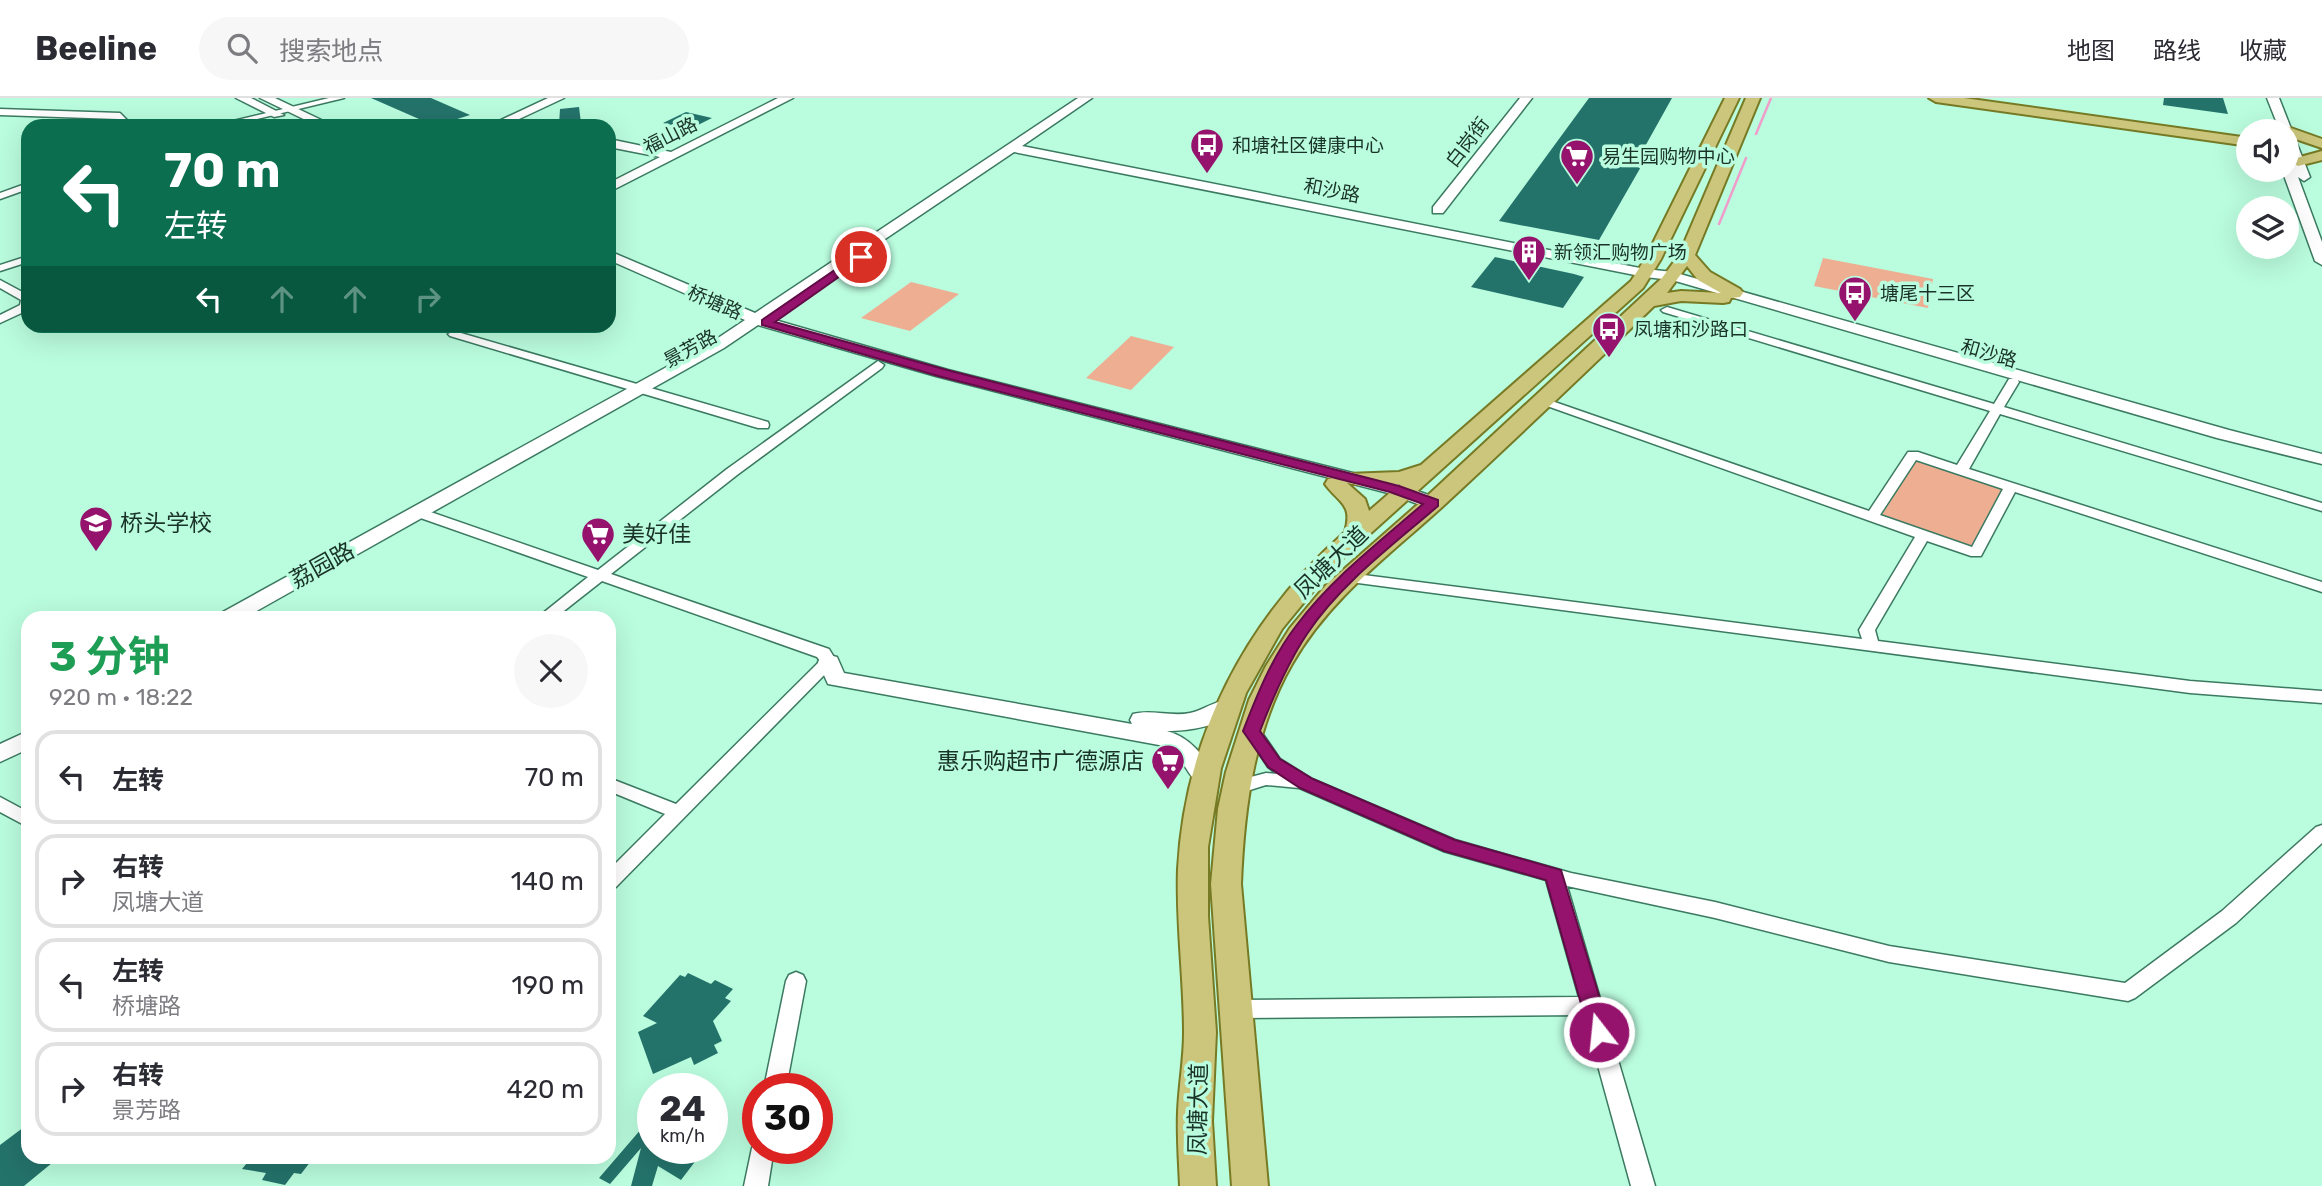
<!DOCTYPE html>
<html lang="zh">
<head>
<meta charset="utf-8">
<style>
  body { margin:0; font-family:Rubik,"Noto Sans SC",sans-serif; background:#f7f7f7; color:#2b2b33; height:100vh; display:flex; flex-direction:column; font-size:26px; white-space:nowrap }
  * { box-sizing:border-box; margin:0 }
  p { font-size:23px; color:#7c7c81 }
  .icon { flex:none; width:38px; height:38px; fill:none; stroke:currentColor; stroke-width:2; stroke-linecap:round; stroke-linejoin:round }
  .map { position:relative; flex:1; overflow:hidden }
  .details { position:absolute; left:21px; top:513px; width:595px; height:553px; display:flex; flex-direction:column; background:#fff; border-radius:21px; box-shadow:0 7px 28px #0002 }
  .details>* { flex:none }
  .top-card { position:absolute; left:21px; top:21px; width:595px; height:214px; border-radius:21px; box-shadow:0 7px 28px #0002; background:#0b6e4f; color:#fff; overflow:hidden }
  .fabs { position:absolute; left:2236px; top:21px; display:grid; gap:14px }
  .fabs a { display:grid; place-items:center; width:63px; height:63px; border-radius:50%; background:#fff; box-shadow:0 7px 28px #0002; font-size:35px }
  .speed { position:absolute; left:637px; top:975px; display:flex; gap:14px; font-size:35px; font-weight:700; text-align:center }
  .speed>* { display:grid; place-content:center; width:91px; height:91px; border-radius:50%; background:#fff; box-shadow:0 7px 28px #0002; line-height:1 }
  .speed small { font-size:18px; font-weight:400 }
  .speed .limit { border:10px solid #d22; background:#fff; color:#111 }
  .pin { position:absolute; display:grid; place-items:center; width:60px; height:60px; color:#fff; margin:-30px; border:4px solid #fff; border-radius:50%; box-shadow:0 2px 7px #0007 }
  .me { position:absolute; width:77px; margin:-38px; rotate:344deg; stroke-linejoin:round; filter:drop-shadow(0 0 5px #0008) }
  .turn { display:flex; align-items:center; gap:24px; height:147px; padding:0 28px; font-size:32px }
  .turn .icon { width:91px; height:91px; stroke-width:2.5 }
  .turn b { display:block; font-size:49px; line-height:60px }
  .lanes { display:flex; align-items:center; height:66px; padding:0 28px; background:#0003; justify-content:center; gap:35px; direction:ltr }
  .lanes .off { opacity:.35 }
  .round { display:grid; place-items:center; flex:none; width:74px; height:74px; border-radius:37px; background:#f7f7f7 }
  .summary { display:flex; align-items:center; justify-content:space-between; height:119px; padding:0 28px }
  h1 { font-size:42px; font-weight:700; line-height:52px; color:#1e9e55 }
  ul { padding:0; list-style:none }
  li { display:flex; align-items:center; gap:21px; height:94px; margin:0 14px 10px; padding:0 14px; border:4px solid #e1e1e2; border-radius:21px }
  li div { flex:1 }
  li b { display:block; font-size:26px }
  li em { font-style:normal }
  header { display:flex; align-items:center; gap:42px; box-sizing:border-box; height:98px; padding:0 35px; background:#fff; border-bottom:2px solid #e1e1e2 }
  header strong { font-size:33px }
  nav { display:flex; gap:38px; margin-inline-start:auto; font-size:24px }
  .search { width:490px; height:63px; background:#f7f7f7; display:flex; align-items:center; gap:18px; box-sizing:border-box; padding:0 24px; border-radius:38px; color:#7c7c81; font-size:26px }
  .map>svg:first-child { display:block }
  .green { fill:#edae92 }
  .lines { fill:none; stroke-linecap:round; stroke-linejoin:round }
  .stream { stroke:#ef9dcb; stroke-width:2.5 }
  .building { fill:#24736b }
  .street-casing { stroke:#3b7a61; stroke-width:3 }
  .secondary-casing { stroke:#3b7a61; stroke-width:3 }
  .primary-casing { stroke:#777a25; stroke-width:4 }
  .street { fill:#fff; fill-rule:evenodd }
  .secondary { fill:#fff; fill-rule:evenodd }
  .primary { fill:#cbc67b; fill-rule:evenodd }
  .route { fill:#95136c; stroke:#610c46; stroke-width:2 }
  .labels { text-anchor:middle; stroke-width:7; stroke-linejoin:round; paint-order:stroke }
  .far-street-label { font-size:19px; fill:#193328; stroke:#bafcde }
  .far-poi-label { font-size:19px; fill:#193328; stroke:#bafcde; text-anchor:start }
  .poi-label { font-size:23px; fill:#193328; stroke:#bafcde; text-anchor:start }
  .street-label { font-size:23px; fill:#193328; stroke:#bafcde }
</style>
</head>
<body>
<header>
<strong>Beeline</strong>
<div class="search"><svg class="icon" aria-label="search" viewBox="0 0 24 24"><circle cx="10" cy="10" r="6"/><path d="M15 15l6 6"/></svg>搜索地点</div>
<nav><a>地图</a><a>路线</a><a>收藏</a></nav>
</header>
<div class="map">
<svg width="2322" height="1088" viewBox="0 0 2322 1088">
  <rect width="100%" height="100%" fill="#bafcde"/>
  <!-- green -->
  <path class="green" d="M 1823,160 L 1933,181 L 1928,210 L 1814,188 Z
    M 911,184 L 959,196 L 910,233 L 861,220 Z
    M 1131,238 L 1174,249 L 1131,292 L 1086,280 Z
    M 1917,361 L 2004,389 L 1972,450 L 1881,418 Z"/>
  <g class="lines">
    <!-- stream -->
    <path class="stream" d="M 1756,36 L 1771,0
      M 1719,126 L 1746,60"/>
  </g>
  <!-- building -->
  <path class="building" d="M 371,0 L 431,0 L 470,17 L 435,28 Z
    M 1589,0 L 1672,0 L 1643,52 L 1650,53 L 1599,142 L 1499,123 Z
    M 2164,0 L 2223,0 L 2228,16 L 2163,7 Z
    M 579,9 L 581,25 L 559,27 L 560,11 Z
    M 686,14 L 712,20 L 690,31 L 663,25 Z
    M 1495,159 L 1574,176 L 1584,179 L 1563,210 L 1471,189 Z
    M 688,875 L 711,886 L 715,882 L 733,891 L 725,900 L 731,903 L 713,923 L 722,943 L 714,947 L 718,955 L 694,967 L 691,959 L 653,976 L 638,934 L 657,925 L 643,918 L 680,877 L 685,879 Z
    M 649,1020 L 653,1021 L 653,1050 L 698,1050 L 691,1058 L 697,1061 L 681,1082 L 658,1068 L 652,1088 L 631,1088 L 641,1050 L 610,1086 L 599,1080 L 642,1030 L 646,1032 Z
    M 28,1026 L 28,1059 L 43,1059 L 52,1065 L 24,1088 L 0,1088 L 0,1047 Z
    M 252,1059 L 314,1059 L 301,1076 L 294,1075 L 285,1087 L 262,1082 L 266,1075 L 242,1071 Z"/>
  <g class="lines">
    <!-- street casing -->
    <g class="street-casing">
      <path id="street" d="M 329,0 L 344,0 L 228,28 L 212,28 Z
        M 0,11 L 120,15 L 133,28 L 124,28 L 118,21 L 0,17 Z
        M 28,85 L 28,91 L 0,101 L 0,95 Z
        M 28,158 L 28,164 L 0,173 L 0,167 Z
        M 0,182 L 28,197 L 28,212 L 0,225 L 0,217 L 20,207 L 21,202 L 0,190 Z
        M 1667,209 L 1994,306 L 2009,281 L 2017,281 L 2019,284 L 2004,309 L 2322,405 L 2322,413 L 2000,316 L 1969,371 L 2322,484 L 2322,494 L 2015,394 L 1981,458 L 1971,458 L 1927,443 L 1875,532 L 1878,543 L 2190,583 L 2322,593 L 2322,605 L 2190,595 L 1343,483 L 1341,480 L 1343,477 L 1348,475 L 1862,541 L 1859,532 L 1915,439 L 1536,304 L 1538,301 L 1546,301 L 1869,413 L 1908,354 L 1918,354 L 1957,367 L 1990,313 L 1663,214 L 1661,212 ZM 1916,362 L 2003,391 L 1972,449 L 1880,417 Z
        M 454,233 L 768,324 L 769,327 L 768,330 L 758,330 L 450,238 L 448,236 Z
        M 878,263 L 884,267 L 882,270 L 737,377 L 611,476 L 829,551 L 837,564 L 616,789 L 609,791 L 609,772 L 665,716 L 609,693 L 609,680 L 676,706 L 820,563 L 817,559 L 602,483 L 555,520 L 537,520 L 588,479 L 412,417 L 410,414 L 417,410 L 422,411 L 598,472 L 727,371 Z
        M 1252,627 L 1258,629 L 1280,661 L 1312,681 L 1455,742 L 1571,775 L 1715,804 L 1889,848 L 2125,885 L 2222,813 L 2316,729 L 2322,727 L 2322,745 L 2236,825 L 2135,900 L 2128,903 L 1889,864 L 1715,820 L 1567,788 L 1655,1088 L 1631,1088 L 1584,917 L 1236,920 L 1229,917 L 1226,911 L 1229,905 L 1236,902 L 1579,899 L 1546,782 L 1443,753 L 1299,690 L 1266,687 L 1234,697 L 1228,695 L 1225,690 L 1228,685 L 1266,675 L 1277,676 L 1268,669 L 1244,633 L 1246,629 Z
        M 0,699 L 28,714 L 28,729 L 0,714 Z
        M 796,874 L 803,877 L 806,883 L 786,990 L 764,990 L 786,883 L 789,877 Z
        M 758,1041 L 758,1050 L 774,1050 L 768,1088 L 744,1088 L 752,1050 Z"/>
    </g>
    <!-- secondary casing -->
    <g class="secondary-casing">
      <path id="secondary" d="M 236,0 L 251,0 L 284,17 L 274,19 Z
        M 260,0 L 275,0 L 334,28 L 318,28 Z
        M 548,0 L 564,0 L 504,28 L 488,28 Z
        M 778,0 L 793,0 L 609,94 L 609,85 L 660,59 L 609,49 L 609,41 L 671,54 Z
        M 1078,0 L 1092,0 L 1022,48 L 1645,171 L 1673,174 L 2229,332 L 2322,356 L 2322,366 L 2217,340 L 1672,182 L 1645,179 L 1014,54 L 768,220 L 948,272 L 1400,387 L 1440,401 L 1442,405 L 1440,409 L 1426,409 L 1388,395 L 936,278 L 758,227 L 724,250 L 244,520 L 218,520 L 221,515 L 712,244 L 745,222 L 609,162 L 609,153 L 755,215 Z
        M 1520,0 L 1532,0 L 1443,115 L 1433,115 L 1433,109 Z
        M 2267,0 L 2279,0 L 2310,79 L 2304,83 L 2298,79 L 2322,144 L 2322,167 L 2315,163 L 2282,72 L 2287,72 L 2287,63 L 2293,66 L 2287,52 L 2287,33 L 2280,33 Z
        M 829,557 L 837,559 L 844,575 L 1132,626 L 1130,622 L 1133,616 C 1151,611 1171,619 1190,615 C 1206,612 1218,599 1234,604 L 1237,609 C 1226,628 1188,633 1167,633 C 1190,639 1205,659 1217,679 L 1213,685 C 1191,692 1189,668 1175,656 C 1170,652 1164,650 1159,647 L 828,586 L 818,564 L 821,559 Z
        M 28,633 L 28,651 L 0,664 L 0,646 Z"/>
    </g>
    <!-- primary casing -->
    <g class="primary-casing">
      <path id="primary" d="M 1725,0 L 1739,0 L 1661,161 L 1643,190 L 1332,470 L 1282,531 L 1246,595 L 1221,670 L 1208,749 L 1208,818 L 1216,934 L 1212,1023 L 1216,1088 L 1180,1088 C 1179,1063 1177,1039 1178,1014 C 1179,987 1184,961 1184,935 C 1184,880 1176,825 1178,771 C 1185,638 1246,521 1345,434 C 1353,406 1340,406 1325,386 L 1328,381 L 1336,380 L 1346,384 L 1343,380 L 1347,376 L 1399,374 L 1421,367 L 1631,183 L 1645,161 ZM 1347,385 L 1354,386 L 1400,386 L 1369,413 L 1365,401 Z
        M 1746,0 L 1760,0 L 1695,157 L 1710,174 L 1740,191 L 1743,195 L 1740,199 L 1731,200 L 1729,204 L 1723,205 L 1681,203 L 1654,208 C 1584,276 1513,343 1442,409 C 1388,458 1329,501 1292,566 C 1254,632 1244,711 1241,786 L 1268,1088 L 1232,1088 L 1211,786 L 1218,711 L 1226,674 L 1249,602 L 1266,568 L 1290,530 L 1326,487 L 1424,401 L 1662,180 L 1679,157 ZM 1687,168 L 1698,182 L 1721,195 L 1681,193 L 1667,195 Z
        M 1929,0 L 1964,0 L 2249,40 L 2249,48 L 1936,4 Z
        M 2285,28 L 2322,41 L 2322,50 L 2287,38 L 2287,33 L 2279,33 L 2280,29 Z
        M 2322,53 L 2322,62 L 2298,68 L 2291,64 L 2293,61 Z"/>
    </g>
    <!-- street -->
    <use href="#street" class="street"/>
    <!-- secondary -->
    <use href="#secondary" class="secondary"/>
    <!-- primary -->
    <use href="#primary" class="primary"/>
  </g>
  <!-- route -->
  <path class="route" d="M 858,156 L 867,159 L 775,224 L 947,272 L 1399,388 L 1438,402 L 1438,408 C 1393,447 1340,486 1307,536 C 1287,566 1273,599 1260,633 L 1280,661 L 1313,681 L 1455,742 L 1561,772 L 1610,934 L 1607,940 L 1599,943 L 1592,940 L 1589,934 L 1546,782 L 1444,753 L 1300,690 L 1268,669 L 1243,633 C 1257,597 1272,559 1296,528 C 1331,481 1379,444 1423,406 L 1390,394 L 938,278 L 762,227 L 762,222 Z"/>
  <!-- icons -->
  <defs>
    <g id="bus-pin" transform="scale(1.75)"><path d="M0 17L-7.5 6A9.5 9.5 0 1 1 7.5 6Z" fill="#95136c" stroke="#bafcde"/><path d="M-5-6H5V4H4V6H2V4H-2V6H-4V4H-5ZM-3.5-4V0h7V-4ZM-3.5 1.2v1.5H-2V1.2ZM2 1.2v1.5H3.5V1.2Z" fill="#fff"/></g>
    <g id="supermarket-pin" transform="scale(1.75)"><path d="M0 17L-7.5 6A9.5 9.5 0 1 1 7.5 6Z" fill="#95136c" stroke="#bafcde"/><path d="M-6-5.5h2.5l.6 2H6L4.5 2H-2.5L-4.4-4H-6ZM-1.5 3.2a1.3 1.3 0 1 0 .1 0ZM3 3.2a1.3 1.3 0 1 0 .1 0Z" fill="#fff"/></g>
    <g id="building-pin" transform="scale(1.75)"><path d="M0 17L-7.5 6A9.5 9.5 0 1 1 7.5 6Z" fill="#95136c" stroke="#bafcde"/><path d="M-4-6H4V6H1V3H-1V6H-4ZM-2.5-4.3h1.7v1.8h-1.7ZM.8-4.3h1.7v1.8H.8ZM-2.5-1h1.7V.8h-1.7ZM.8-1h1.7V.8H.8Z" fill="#fff"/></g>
    <g id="school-pin" transform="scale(1.75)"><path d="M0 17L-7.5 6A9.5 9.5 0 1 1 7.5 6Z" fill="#95136c" stroke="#bafcde"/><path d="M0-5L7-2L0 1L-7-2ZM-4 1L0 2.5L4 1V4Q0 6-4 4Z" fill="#fff"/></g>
  </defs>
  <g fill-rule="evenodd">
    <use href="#bus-pin" x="1207" y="47"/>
    <use href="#supermarket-pin" x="1577" y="58"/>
    <use href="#building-pin" x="1529" y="154"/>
    <use href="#bus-pin" x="1855" y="195"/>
    <use href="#bus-pin" x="1609" y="231"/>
    <use href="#school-pin" x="96" y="425"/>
    <use href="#supermarket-pin" x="598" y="436"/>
    <use href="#supermarket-pin" x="1168" y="663"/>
  </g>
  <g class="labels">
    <!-- far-street labels -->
    <g class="far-street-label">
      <text transform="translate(670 37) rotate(-27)" y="7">福山路</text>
      <text transform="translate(1467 44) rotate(-52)" y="7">白岗街</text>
      <text transform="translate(1332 92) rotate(11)" y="7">和沙路</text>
      <text transform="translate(715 204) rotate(23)" y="7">桥塘路</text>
      <text transform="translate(690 250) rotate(-29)" y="7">景芳路</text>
      <text transform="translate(1989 255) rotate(16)" y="7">和沙路</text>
    </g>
    <!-- far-poi labels -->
    <g class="far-poi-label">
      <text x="1232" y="54">和塘社区健康中心</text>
      <text x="1602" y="65">易生园购物中心</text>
      <text x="1554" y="161">新领汇购物广场</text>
      <text x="1880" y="202">塘尾十三区</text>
      <text x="1634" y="238">凤塘和沙路口</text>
    </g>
    <!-- poi labels -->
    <g class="poi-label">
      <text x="120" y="433">桥头学校</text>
      <text x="622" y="444">美好佳</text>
      <text x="1144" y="671" text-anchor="end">惠乐购超市广德源店</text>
    </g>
    <!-- street labels -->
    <g class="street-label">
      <text transform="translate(1331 464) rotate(-44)" y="8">凤塘大道</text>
      <text transform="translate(322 467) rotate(-29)" y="8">荔园路</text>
      <text transform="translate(1198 1011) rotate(-89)" y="8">凤塘大道</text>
    </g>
  </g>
</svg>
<div class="fabs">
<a><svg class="icon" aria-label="sound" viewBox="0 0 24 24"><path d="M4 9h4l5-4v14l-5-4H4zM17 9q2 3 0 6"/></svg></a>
<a><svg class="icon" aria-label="layers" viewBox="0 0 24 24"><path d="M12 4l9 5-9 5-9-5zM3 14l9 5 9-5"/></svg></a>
</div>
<div class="speed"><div>24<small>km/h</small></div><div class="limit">30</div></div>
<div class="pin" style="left:861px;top:159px;background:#d93025"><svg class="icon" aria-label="arrive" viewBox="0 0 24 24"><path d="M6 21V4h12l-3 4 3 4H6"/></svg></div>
<svg class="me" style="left:1599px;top:934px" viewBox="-20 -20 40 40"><circle r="17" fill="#95136c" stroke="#fff" stroke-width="3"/><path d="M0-11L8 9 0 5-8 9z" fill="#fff"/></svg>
<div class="top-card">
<div class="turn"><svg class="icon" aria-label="left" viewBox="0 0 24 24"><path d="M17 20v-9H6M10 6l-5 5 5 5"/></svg><div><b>70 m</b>左转</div></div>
<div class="lanes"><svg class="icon" aria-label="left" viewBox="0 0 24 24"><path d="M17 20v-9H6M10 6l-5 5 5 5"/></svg><svg class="icon off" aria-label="ahead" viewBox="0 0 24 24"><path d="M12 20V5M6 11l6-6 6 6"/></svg><svg class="icon off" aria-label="ahead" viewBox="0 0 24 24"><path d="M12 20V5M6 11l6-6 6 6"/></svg><svg class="icon off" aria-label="right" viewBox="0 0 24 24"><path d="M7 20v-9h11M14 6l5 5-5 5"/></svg></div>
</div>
<section class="details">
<div class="summary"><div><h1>3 分钟</h1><p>920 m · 18:22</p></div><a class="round"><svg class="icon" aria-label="close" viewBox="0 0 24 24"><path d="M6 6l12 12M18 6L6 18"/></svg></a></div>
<ul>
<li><svg class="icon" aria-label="left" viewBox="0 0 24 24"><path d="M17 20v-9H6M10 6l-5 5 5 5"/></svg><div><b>左转</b></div><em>70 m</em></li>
<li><svg class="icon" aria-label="right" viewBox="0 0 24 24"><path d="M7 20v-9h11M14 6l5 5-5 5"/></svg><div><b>右转</b><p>凤塘大道</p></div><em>140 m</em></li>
<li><svg class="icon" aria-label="left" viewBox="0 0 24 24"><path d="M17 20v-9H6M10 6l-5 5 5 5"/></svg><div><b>左转</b><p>桥塘路</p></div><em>190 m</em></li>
<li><svg class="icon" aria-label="right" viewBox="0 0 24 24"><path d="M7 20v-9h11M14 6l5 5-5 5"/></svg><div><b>右转</b><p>景芳路</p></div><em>420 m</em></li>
</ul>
</section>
</div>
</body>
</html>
